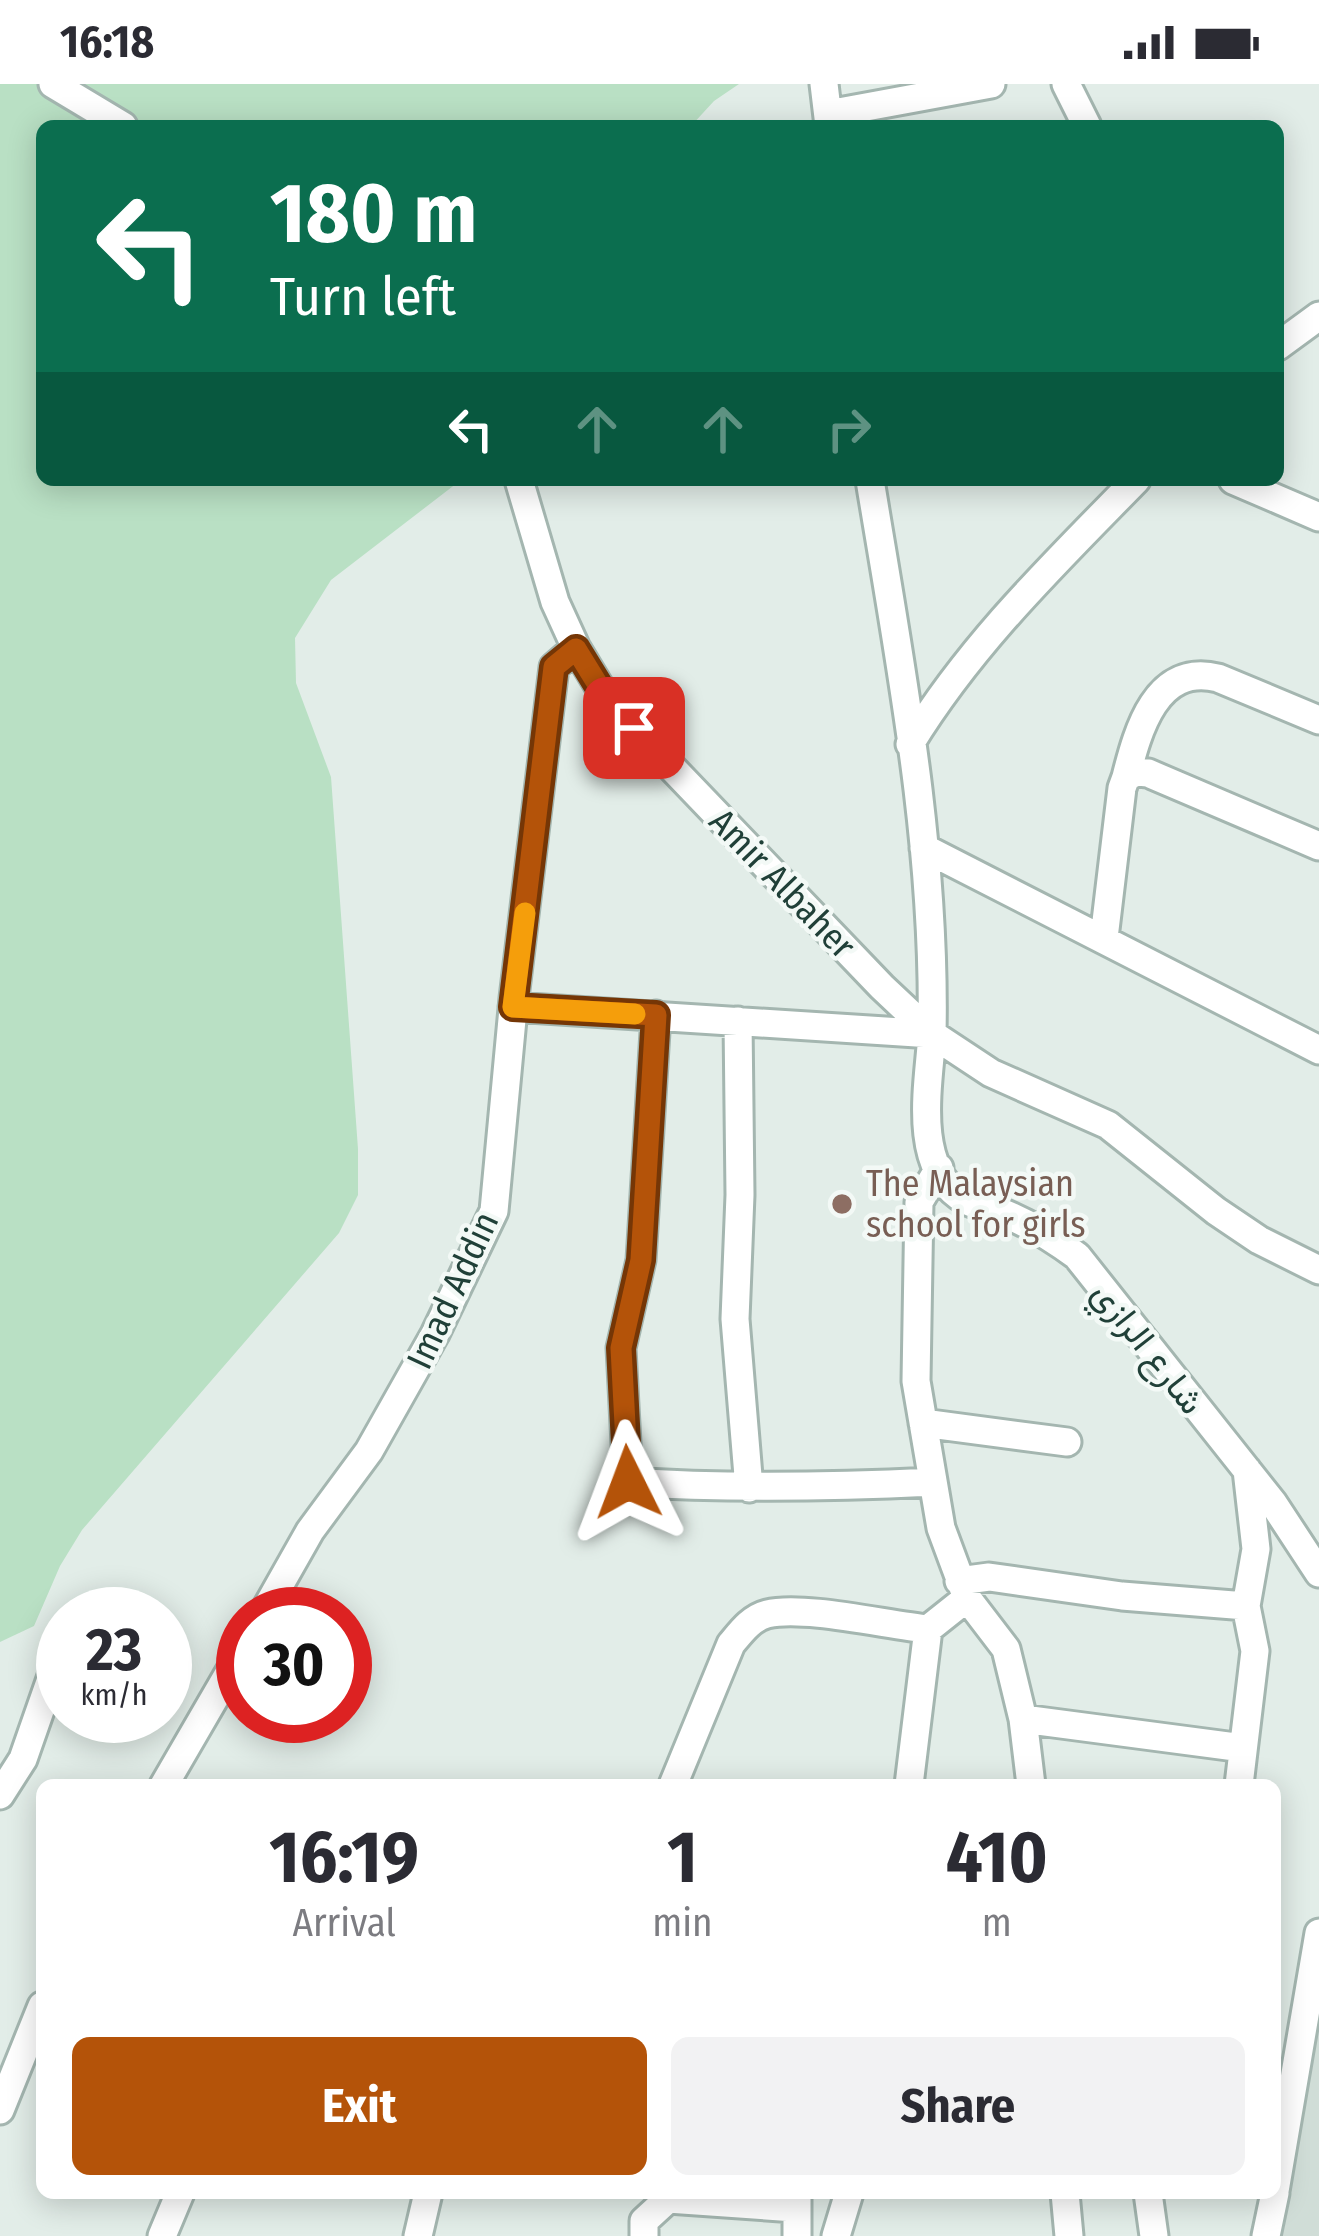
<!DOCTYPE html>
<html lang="en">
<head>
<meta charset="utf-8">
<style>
  body { margin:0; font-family:"Fira Sans Condensed",Vazirmatn,sans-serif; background:#f2f2f3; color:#2b2b33; height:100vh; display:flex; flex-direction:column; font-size:45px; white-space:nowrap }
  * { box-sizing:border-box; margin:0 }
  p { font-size:39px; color:#7c7c81 }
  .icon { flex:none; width:66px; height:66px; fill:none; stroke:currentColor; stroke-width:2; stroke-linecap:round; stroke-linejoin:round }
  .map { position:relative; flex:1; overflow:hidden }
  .panel { position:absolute; left:36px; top:1695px; width:1245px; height:420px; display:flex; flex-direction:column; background:#fff; border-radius:18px; box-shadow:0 6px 30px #0003 }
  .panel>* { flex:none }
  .hud { position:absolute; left:36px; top:36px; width:1248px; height:366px; border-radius:18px; box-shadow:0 6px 30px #0003; background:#0b6e4f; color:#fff; overflow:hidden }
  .speed { position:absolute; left:36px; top:1503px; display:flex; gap:24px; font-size:60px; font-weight:700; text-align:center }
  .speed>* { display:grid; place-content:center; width:156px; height:156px; border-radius:50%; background:#fff; box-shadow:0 6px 30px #0003; line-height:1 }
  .speed small { font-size:30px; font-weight:400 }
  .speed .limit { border:18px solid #d22; background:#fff; color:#111 }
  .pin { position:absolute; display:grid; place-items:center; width:102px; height:102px; color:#fff; margin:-51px; border-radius:24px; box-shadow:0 6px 18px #0006 }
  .me { position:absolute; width:132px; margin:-66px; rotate:357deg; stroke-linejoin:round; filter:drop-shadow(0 0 9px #0008) }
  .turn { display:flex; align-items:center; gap:42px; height:252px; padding:0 36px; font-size:54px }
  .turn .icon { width:156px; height:156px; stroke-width:2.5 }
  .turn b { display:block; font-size:84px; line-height:102px }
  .lanes { display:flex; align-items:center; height:114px; padding:0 36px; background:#0003; justify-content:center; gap:60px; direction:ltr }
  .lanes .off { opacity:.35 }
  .eta { display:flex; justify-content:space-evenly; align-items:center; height:204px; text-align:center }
  .eta b { font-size:72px; font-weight:700; line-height:84px }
  .cta { display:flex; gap:24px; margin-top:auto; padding:24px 36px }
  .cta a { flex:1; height:138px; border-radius:18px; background:#b45309; color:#fff; font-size:48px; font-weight:700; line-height:138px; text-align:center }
  .cta a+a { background:#f2f2f3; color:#2b2b33 }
  .status { display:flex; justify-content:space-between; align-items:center; height:84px; padding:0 60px; background:#fff; direction:ltr }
  .status svg { height:33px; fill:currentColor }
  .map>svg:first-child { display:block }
  .built { fill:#d0ddd7 }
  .green { fill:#b9e0c4 }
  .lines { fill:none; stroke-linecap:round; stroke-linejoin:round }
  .minor-casing { stroke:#a4b6b0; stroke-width:33 }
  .minor { stroke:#fff; stroke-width:27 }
  .route-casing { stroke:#753606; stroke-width:30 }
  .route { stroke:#b45309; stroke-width:21 }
  .slow { stroke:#f59e0b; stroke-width:21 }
  .education-dot { fill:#8d6e63; stroke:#f3f9f6; stroke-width:4.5 }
  .labels { text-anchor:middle; stroke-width:9; stroke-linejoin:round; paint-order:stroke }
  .street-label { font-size:36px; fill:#204038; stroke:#f3f9f6 }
  .education-label { font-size:36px; fill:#785e54; stroke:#f3f9f6; text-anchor:start }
</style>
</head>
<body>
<div class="status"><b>16:18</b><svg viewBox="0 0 49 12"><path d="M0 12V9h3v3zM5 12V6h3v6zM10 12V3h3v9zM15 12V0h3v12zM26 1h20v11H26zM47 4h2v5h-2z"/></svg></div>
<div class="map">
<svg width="1319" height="2152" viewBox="0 0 1319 2152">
  <rect width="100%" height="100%" fill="#e2ede8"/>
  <!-- built -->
  <path class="built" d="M 1319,1854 L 1319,2152 L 1265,2152 Z"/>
  <!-- green -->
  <path class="green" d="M 0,0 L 739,0 L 714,17 L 691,42 L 42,42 L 42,396 L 461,396 L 331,496 L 295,554 L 296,599 L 331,693 L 358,1065 L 358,1111 L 339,1149 L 82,1446 L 60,1482 L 34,1542 L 0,1558 Z"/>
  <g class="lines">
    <!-- minor casing -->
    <g class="minor-casing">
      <path id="minor" d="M 53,0 L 123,42
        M 824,0 L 829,42
        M 1066,0 L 1087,42
        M 828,30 L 991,0
        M 1278,262 L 1319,232
        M 519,396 L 555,518 L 576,564 L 608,617 L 882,903 L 932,950 C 929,998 912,1078 959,1112 C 971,1121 989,1124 1003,1129 C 1030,1140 1054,1155 1077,1172 L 1273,1419 L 1319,1489
        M 870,396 C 900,579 936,764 932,950
        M 1233,396 L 1319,433
        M 910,660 C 971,560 1055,479 1136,396
        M 1126,693 C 1138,646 1156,579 1218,594 L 1319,636
        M 924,764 L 1319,966
        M 1104,854 L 1122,704 L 1126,693 L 1137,688 L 1148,689 L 1319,762
        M 513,923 L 932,950 L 991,989 L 1108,1041 L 1216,1127 L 1259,1156 L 1319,1186
        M 656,931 L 641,1176 L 621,1264 L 628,1398 C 730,1405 831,1403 933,1398
        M 738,937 L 740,1111 L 735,1235 L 749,1404
        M 939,1084 L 919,1118 L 916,1297 L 941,1444 L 967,1514 L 1006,1565 L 1023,1635 L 1031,1701
        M 923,1339 L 1067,1358
        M 959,1497 L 989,1493 L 1122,1512 L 1246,1522
        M 263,1530 L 310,1447 L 369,1367 L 435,1250 L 494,1127 L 514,914 L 554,583 L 576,564
        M 1023,1635 L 1243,1664
        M 164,1701 L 243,1565
        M 673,1701 L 731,1560 C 741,1548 751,1534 767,1530 C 803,1521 887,1541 928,1545
        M 909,1701 L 928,1545 L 967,1514
        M 1239,1701 L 1255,1567 L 1246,1522 L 1256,1465 L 1247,1386
        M 0,1711 L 23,1675 L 59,1572
        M 0,2026 L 42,1922
        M 1275,2107 L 1319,1849
        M 669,2109 L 668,2115 L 795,2124
        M 797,2109 L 797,2152
        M 1065,2109 L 1069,2152
        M 1148,2109 L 1154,2152
        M 162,2152 L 180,2109
        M 418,2152 L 428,2109
        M 644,2152 L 644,2137 L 668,2115
        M 836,2152 L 849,2109
        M 1266,2152 L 1275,2109"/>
    </g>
    <!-- minor -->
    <use href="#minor" class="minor"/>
  </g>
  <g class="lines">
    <!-- route casing -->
    <g class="route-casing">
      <path id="route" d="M 628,1398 L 621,1264 L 641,1176 L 656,931 L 513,923 L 554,583 L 576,565 L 608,617 L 634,644"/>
    </g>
    <!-- route -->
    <use href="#route" class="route"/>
    <!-- slow -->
    <path class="slow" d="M 525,829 L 513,923 L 635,930"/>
  </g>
  <!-- markers -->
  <circle class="education-dot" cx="842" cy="1120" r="12"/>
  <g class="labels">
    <!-- street labels -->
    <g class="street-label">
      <text transform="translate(783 799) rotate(46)" y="13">Amir Albaher</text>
      <text transform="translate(452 1206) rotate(-65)" y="13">Imad Addin</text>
      <text transform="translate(1149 1263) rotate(52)" y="13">شارع الرازي</text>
    </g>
    <!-- education labels -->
    <g class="education-label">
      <text x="866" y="1112">The Malaysian<tspan x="866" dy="41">school for girls</tspan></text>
    </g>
  </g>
</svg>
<div class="speed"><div>23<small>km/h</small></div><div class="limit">30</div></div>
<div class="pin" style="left:634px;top:644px;background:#d93025"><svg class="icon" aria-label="arrive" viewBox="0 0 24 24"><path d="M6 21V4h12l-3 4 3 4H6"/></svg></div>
<svg class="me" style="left:628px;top:1398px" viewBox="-20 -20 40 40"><path d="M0-17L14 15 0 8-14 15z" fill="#b45309" stroke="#fff" stroke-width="4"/></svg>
<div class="hud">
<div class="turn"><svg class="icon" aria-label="left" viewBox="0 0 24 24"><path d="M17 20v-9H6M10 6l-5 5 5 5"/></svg><div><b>180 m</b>Turn left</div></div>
<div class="lanes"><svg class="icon" aria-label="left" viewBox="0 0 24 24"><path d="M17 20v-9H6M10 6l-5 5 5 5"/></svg><svg class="icon off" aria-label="ahead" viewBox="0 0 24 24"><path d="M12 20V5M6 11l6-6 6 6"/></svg><svg class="icon off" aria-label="ahead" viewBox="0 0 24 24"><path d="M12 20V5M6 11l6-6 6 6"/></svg><svg class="icon off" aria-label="right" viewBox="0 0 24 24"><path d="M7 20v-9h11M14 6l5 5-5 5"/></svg></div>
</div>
<section class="panel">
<div class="eta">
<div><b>16:19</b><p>Arrival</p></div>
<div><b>1</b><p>min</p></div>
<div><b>410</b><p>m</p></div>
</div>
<div class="cta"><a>Exit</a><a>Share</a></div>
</section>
</div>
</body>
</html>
